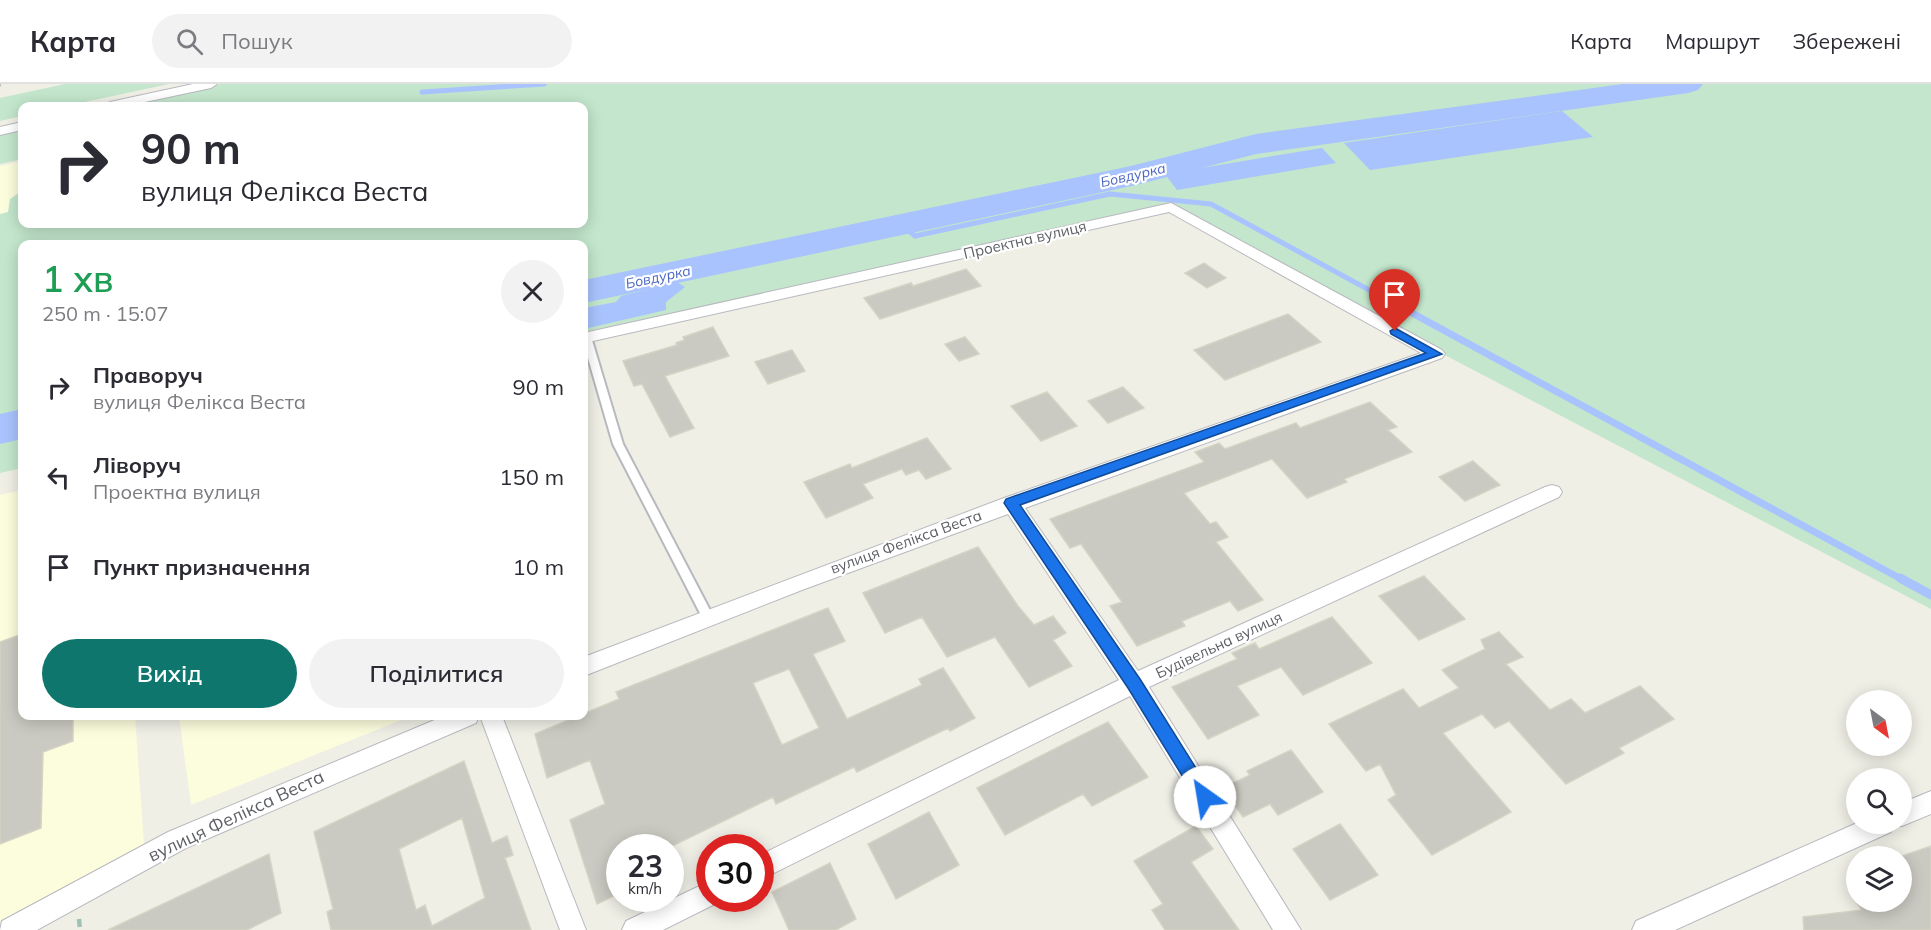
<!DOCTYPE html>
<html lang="uk">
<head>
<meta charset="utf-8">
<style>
  body { margin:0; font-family:Mulish,sans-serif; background:#f2f2f3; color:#2b2b33; height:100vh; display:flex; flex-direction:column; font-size:22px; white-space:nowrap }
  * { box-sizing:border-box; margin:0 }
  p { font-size:20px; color:#7c7c81 }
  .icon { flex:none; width:33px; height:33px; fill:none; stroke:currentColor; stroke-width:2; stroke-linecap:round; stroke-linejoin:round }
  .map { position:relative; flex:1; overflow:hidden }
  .sheet { position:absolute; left:18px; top:156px; width:570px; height:480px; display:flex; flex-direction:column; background:#fff; border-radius:12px; box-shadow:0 3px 15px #0003 }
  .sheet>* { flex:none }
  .top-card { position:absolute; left:18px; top:18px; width:570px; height:126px; border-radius:12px; box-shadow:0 3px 15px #0003; background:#fff; color:#2b2b33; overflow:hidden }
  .needle { width:39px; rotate:148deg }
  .tools { position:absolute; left:1846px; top:606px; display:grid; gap:12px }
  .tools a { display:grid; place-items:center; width:66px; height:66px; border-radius:50%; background:#fff; box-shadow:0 3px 15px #0003; font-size:30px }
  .speed { position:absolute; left:606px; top:750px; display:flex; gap:12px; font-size:30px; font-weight:700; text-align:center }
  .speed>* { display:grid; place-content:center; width:78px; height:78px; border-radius:50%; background:#fff; box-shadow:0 3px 15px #0003; line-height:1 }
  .speed small { font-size:15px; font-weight:400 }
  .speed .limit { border:9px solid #d22; background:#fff; color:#111 }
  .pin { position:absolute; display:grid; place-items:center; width:51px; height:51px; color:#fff; margin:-62px -26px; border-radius:50% 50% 50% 0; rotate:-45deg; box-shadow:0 0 6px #0007 }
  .pin .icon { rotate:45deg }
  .me { position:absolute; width:66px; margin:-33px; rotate:328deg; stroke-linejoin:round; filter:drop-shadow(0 0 4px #0008) }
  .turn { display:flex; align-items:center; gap:21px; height:126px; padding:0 24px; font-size:27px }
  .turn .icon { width:78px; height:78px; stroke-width:2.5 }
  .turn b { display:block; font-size:42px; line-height:51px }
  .round { display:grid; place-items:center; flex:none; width:63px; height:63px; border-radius:32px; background:#f2f2f3 }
  .headline { display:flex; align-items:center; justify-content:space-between; height:102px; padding:0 24px }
  h1 { font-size:36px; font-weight:600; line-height:45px; color:#1e9e55 }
  .primary-button { display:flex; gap:12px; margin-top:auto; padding:12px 24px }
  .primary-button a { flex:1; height:69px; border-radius:36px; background:#0f766e; color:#fff; font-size:24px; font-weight:600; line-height:69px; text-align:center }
  .primary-button a+a { background:#f2f2f3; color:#2b2b33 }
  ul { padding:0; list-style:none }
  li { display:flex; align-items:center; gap:18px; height:90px; padding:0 24px }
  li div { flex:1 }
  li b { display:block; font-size:22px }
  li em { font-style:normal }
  header { display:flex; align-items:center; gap:36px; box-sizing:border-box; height:84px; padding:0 30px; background:#fff; border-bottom:2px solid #e1e1e2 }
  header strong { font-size:28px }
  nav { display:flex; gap:33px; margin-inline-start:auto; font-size:21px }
  .search { width:420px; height:54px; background:#f2f2f3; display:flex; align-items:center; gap:15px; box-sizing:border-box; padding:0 21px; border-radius:33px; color:#7c7c81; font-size:22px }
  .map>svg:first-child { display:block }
  .commercial { fill:#fcfddd }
  .green { fill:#c3e6cc }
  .water { fill:#a8c3fd }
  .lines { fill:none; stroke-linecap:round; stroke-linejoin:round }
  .stream-far2 { stroke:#a8c3fd; stroke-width:5 }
  .stream-far1 { stroke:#a8c3fd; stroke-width:7 }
  .stream { stroke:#a8c3fd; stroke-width:9 }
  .river { fill:#a8c3fd; fill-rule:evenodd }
  .building { fill:#cacac2; stroke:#d4d3c4; stroke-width:1.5; fill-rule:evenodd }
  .service-casing { stroke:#b8b9bf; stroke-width:4 }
  .minor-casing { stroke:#b8b9bf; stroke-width:2 }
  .path { stroke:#9bc5b2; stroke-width:4.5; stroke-dasharray:8 4; stroke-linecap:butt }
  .service { fill:#fff; fill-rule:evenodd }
  .minor { fill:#fff; fill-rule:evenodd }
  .rail { stroke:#b8b8b9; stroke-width:3; stroke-dasharray:1 5; stroke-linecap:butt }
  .route { fill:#1a73e8; stroke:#114b97; stroke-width:1.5 }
  .labels { text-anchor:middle; stroke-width:4.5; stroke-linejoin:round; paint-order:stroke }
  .far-water-label { font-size:14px; font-style:italic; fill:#4a66c1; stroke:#fff }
  .street-label { font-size:15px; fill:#5d5f66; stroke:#fff }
  .near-street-label { font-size:18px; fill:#5d5f66; stroke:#fff }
</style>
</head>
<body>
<header>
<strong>Карта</strong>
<div class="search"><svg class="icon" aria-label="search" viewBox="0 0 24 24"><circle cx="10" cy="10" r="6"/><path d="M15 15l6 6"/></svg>Пошук</div>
<nav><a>Карта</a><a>Маршрут</a><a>Збережені</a></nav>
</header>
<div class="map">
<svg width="1931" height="846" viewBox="0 0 1931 846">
  <rect width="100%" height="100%" fill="#efefe6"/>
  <!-- commercial -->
  <path class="commercial" d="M 22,77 L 22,125 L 0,131 L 0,82 Z
    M 22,406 L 22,632 L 135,632 L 144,760 L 0,837 L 0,411 Z
    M 179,632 L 411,632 L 191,721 Z"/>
  <!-- green -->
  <path class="green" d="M 65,0 L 169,0 L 66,22 L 22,22 L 22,32 L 0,37 L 0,14 Z
    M 221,0 L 1931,0 L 1931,525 L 1439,268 L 1170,121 L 584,248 L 584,160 L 22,160 L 22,384 L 0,389 L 0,130 L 8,128 L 10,115 L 22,107 L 22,140 L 584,140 L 584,22 L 144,22 L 147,17 Z
    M 22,42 L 22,75 L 0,80 L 0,47 Z"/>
  <!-- water -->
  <path class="water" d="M 1562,27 L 1593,53 L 1370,86 L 1344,59 Z
    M 1322,64 L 1336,79 L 1177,106 L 1165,90 Z
    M 677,198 L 685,203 L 666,218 L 666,226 L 584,245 L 584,224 L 616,218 L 621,212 Z"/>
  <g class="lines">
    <!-- stream-far2 -->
    <path class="stream-far2" d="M 422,8 L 544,0
      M 901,140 L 915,152 L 1110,110 L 1211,120 L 1393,219"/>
    <!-- stream-far1 -->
    <path class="stream-far1" d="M 1390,217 L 1903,496"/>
    <!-- stream -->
    <path class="stream" d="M 1900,494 L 1931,511"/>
    <!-- river -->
    <path class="river" d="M 1623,0 L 1703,0 L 1698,6 L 1688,9 L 1256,70 L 1136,101 L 584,219 L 584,196 L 1131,82 L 1256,50 Z
      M 22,325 L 22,355 L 0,360 L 0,330 Z"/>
  </g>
  <!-- building -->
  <path class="building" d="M 1204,179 L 1226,194 L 1207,204 L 1185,189 Z
    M 966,185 L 981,202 L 880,235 L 864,214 L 911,199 L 913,202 Z
    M 1288,230 L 1321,258 L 1225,296 L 1194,266 Z
    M 713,243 L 729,272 L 665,292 L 694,344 L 670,353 L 642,300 L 634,302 L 623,277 L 677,261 L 676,259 L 684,256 L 683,253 Z
    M 965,253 L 979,270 L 959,277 L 945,260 Z
    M 792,266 L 805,287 L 768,300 L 755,278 Z
    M 1123,303 L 1144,324 L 1108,339 L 1088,317 Z
    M 1047,308 L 1077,342 L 1041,357 L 1011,322 Z
    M 1370,318 L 1397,343 L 1388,346 L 1412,368 L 1344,395 L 1347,398 L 1307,414 L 1272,375 L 1184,409 L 1210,440 L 1216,438 L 1228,453 L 1216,458 L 1263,516 L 1238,527 L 1230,517 L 1182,537 L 1185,542 L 1137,562 L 1110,522 L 1122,518 L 1081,460 L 1070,464 L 1050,435 L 1204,378 L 1195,368 L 1219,359 L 1225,365 L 1296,339 L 1300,344 Z
    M 927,354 L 951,385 L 926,395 L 919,386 L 906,391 L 902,385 L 863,400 L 873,414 L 826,434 L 804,398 L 850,380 L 852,384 Z
    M 1473,377 L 1500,401 L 1465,417 L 1439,393 Z
    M 978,463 L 1018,522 L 1034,541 L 1053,532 L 1066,549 L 1053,556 L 1072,582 L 1029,603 L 995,553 L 947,573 L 922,533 L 885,549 L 863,509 Z
    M 1424,492 L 1465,535 L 1419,556 L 1379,512 Z
    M 828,524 L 845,557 L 813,570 L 847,635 L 922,601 L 919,595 L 943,584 L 975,634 L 950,647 L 948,644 L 857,688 L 854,683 L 776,720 L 773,713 L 668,764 L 620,764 L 620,809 L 597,820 L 570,736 L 605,720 L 590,676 L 547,694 L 535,650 L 619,615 L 616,608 ZM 789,585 L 819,644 L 782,661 L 753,599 Z
    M 1332,533 L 1372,579 L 1303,611 L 1281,583 L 1237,602 L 1259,631 L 1208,655 L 1172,603 L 1237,575 L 1232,569 L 1255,559 L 1259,565 Z
    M 1499,548 L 1523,573 L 1506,580 L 1550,626 L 1571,615 L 1585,629 L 1640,602 L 1674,635 L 1619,664 L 1624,669 L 1566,700 L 1509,637 L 1495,644 L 1482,630 L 1443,649 L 1511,728 L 1432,771 L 1388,716 L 1396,711 L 1380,680 L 1366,687 L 1329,640 L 1403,605 L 1419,624 L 1459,604 L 1442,586 L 1485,565 L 1481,556 Z
    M 22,550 L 22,632 L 73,632 L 73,657 L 43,668 L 41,744 L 0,760 L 0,558 Z
    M 1108,638 L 1148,693 L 1092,722 L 1083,710 L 1005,751 L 977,704 Z
    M 1291,666 L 1323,708 L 1278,731 L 1270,720 L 1243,733 L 1223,704 L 1250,691 L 1247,687 Z
    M 464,677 L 492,759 L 507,752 L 513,771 L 505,774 L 531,846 L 331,846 L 327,828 L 333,825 L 314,748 ZM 462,734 L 485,814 L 432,842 L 425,821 L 416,826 L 399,765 Z
    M 929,728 L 959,781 L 896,815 L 868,760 Z
    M 1340,740 L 1378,791 L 1330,816 L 1293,765 Z
    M 1196,742 L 1213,765 L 1191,778 L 1239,846 L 1165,846 L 1152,826 L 1163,820 L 1134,777 Z
    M 1931,762 L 1931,846 L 1804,846 L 1803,833 L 1862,826 L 1856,818 L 1902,818 L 1902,772 Z
    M 269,770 L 281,829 L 247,846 L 108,846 Z
    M 830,779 L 856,835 L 836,846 L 789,846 L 772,808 Z"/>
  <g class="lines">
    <!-- service casing -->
    <g class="service-casing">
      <path id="service" d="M 586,250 L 591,253 L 623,360 L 713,532 L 711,535 L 707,537 L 703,535 L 613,360 L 584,260 L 584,251 Z"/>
    </g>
    <!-- minor casing -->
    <g class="minor-casing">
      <path id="minor" d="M 193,0 L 217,0 L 211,4 L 126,22 L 103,22 L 110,18 Z
        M 22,38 L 22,46 L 0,51 L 0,43 Z
        M 1171,119 L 1442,266 L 1445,270 L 1442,274 L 1025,424 L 1138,587 L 1545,403 L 1552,401 L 1559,403 L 1562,408 L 1559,413 L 1149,603 L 1301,846 L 1273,846 L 1130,612 L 760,796 L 760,771 L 1119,596 L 1008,430 L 802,506 L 584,592 L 584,573 L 1004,414 L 1421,269 L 1169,128 L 584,259 L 584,249 Z
        M 444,632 L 479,632 L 476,639 L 186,764 L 37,846 L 0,846 L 2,837 L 168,748 Z
        M 480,632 L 502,632 L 586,846 L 560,846 Z
        M 1931,707 L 1931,730 L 1902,742 L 1894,740 L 1902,740 L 1902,719 Z
        M 1857,739 L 1894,740 L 1891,748 L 1675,846 L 1632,846 L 1636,837 Z
        M 710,797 L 710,814 L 720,814 L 719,818 L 663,846 L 622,846 L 626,837 Z"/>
    </g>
    <!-- path -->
    <path class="path" d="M 79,835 L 80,846"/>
    <!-- service -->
    <use href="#service" class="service"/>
    <!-- minor -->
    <use href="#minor" class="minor"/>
    <!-- rail -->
    <path class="rail" d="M 0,1 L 6,0"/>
  </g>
  <!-- route -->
  <path class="route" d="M 1395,244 L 1442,270 L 1020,421 L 1140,595 L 1211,708 L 1214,713 L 1211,719 L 1205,721 L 1199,719 L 1128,604 L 1004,419 L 1006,415 L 1426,269 L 1391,250 L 1390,247 Z"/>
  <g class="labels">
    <!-- far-water labels -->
    <g class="far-water-label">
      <text transform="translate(1133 91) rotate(-13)" y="5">Бовдурка</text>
      <text transform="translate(658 193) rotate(-12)" y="5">Бовдурка</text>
    </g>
    <!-- street labels -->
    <g class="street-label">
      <text transform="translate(1025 156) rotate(-13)" y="5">Проектна вулиця</text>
      <text transform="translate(906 458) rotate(-20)" y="5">вулиця Фелікса Веста</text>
      <text transform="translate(1219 561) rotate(-25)" y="5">Будівельна вулиця</text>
    </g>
    <!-- near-street labels -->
    <g class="near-street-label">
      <text transform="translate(236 732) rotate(-25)" y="6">вулиця Фелікса Веста</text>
    </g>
  </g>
</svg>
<div class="tools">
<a><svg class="needle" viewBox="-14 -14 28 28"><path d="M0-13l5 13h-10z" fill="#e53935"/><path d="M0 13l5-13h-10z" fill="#7c7c81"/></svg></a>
<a><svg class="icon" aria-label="search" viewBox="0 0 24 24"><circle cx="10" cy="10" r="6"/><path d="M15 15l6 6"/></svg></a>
<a><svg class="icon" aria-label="layers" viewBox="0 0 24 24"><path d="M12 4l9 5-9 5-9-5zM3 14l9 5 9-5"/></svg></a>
</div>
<div class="speed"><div>23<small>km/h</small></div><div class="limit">30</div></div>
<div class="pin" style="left:1395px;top:247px;background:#d93025"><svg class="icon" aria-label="arrive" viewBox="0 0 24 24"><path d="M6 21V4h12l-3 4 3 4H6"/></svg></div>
<svg class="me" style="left:1205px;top:713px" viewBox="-20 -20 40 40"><circle r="19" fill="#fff"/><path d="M0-13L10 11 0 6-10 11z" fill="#1a73e8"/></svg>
<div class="top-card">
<div class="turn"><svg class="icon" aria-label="right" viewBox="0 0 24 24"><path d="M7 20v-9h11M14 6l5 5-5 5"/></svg><div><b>90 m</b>вулиця Фелікса Веста</div></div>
</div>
<section class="sheet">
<div class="headline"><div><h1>1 хв</h1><p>250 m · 15:07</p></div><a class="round"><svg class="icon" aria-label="close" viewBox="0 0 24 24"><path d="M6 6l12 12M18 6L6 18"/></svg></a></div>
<ul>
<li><svg class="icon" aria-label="right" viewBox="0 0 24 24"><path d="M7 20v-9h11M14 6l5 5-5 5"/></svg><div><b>Праворуч</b><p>вулиця Фелікса Веста</p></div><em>90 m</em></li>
<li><svg class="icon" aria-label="left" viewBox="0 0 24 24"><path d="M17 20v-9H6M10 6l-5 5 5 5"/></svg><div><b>Ліворуч</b><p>Проектна вулиця</p></div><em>150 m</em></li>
<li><svg class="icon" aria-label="arrive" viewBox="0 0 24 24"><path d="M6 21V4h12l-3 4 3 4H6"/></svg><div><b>Пункт призначення</b></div><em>10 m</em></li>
</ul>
<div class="primary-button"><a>Вихід</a><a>Поділитися</a></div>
</section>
</div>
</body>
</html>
